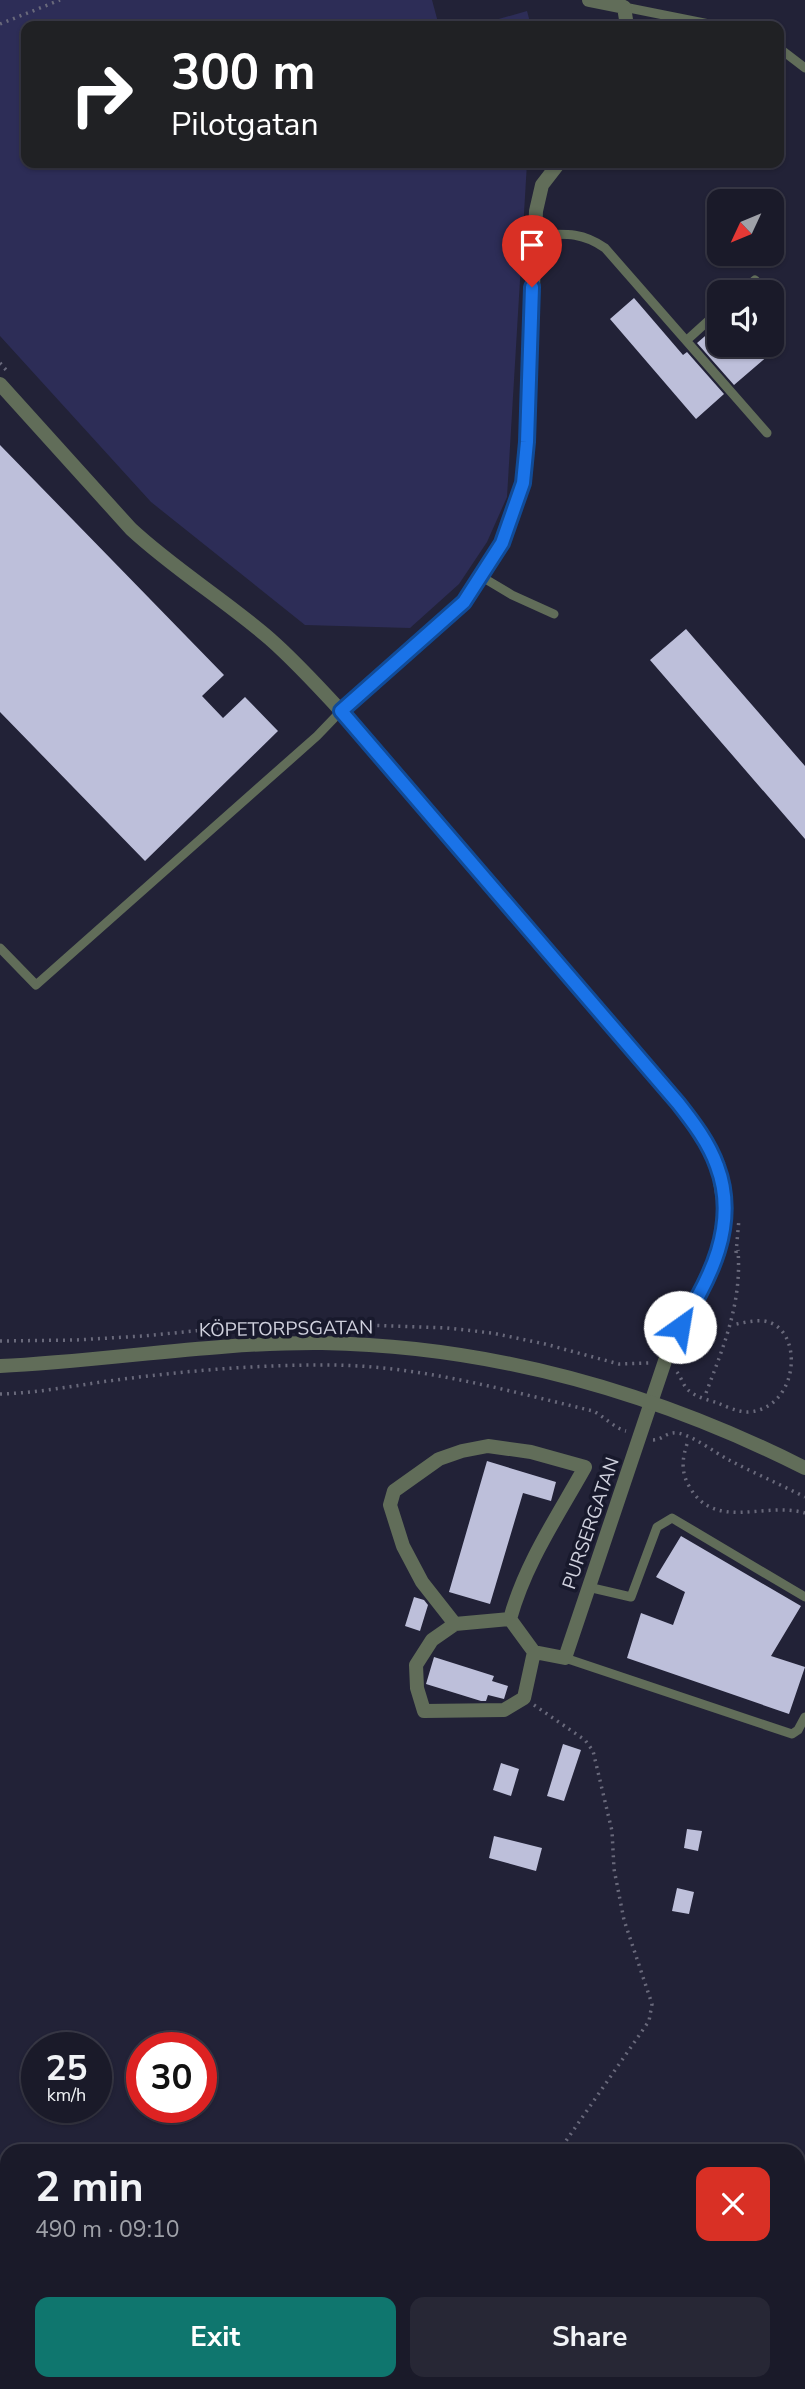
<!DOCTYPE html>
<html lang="en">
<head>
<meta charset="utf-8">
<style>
  body { margin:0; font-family:"Nunito Sans",sans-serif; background:#272735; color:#f1f3f6; height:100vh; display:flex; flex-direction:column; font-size:26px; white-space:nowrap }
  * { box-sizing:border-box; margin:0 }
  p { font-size:23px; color:#9fa1a8 }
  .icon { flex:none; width:38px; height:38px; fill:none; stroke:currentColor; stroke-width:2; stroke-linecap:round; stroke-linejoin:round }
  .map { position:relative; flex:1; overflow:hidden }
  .drawer { position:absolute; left:0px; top:2144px; width:805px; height:247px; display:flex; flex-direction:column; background:#1a1a29; border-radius:21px 21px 0 0; box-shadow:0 2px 5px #0004,0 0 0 2px #383846 }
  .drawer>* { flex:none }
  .hud { position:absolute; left:21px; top:21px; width:763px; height:147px; border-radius:14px; box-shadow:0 2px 5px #0004,0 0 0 2px #383846; background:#202124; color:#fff; overflow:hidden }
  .needle { width:46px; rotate:226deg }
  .fabs { position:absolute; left:707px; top:189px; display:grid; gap:14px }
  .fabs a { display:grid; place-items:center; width:77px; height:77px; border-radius:14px; background:#1a1a29; box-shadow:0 2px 5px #0004,0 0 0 2px #383846; font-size:35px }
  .speed { position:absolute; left:21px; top:2032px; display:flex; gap:14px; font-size:35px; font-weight:700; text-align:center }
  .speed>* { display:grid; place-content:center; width:91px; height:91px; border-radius:50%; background:#1a1a29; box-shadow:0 2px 5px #0004,0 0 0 2px #383846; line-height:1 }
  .speed small { font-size:18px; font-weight:400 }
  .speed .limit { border:10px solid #d22; background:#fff; color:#111 }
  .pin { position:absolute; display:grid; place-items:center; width:60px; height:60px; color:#fff; margin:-72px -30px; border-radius:50% 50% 50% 0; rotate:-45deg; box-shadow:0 0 7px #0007 }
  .pin .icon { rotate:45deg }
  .me { position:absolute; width:77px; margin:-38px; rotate:32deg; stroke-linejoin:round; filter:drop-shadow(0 0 5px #0008) }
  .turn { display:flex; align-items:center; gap:24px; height:147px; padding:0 35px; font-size:32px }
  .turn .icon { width:91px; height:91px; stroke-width:2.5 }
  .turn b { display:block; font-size:49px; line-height:60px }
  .round { display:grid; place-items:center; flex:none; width:74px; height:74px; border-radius:14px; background:#272735 }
  .head { display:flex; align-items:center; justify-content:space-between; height:119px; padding:0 35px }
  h1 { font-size:42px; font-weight:700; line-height:52px }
  .action { display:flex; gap:14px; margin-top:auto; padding:14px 35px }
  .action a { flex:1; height:80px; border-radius:14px; background:#0f766e; color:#fff; font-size:28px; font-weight:700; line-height:80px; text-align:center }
  .action a+a { background:#272735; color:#f1f3f6 }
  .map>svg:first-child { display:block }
  .green { fill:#2d2d57 }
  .building { fill:#bdbfda }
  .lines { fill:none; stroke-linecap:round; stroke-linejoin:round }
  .path { stroke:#69697b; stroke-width:3.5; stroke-dasharray:2 5; stroke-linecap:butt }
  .service { stroke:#616d59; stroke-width:9 }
  .minor { stroke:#616d59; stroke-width:14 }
  .tertiary { stroke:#616d59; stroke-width:14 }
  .rail { stroke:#a5a6b5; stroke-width:5; stroke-dasharray:3.5 7; stroke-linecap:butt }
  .route-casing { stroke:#114b97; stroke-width:18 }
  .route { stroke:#1a73e8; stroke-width:12 }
  .labels { text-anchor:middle; stroke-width:7; stroke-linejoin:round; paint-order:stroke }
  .street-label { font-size:19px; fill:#d0d1de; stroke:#18192c }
</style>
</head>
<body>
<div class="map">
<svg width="805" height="2389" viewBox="0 0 805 2389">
  <rect width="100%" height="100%" fill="#222237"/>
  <!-- green -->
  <path class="green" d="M 0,0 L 432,0 L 439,26 L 26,26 L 26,163 L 527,163 L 507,497 L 487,542 L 459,584 L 410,628 L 305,625 L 151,502 L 0,336 Z
    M 527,11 L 531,26 L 474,26 Z"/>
  <!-- building -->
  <path class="building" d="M 634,298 L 683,355 L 687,352 L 724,394 L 696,419 L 610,319 Z
    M 719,324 L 719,345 L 762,345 L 770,354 L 734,385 L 697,343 Z
    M 0,445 L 224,675 L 202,696 L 223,718 L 245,697 L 278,731 L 145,861 L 0,712 Z
    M 686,629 L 805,766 L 805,839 L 650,660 Z
    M 487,1461 L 556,1482 L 551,1501 L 523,1493 L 490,1604 L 449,1592 Z
    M 681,1536 L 801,1606 L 771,1656 L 805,1667 L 789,1714 L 627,1658 L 641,1613 L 673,1625 L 685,1592 L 656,1577 Z
    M 414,1597 L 424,1600 L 428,1605 L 420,1631 L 405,1626 Z
    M 434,1657 L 494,1676 L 492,1681 L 508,1686 L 504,1699 L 488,1695 L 486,1701 L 481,1701 L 426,1684 Z
    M 563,1744 L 581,1750 L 564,1801 L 547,1796 Z
    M 501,1763 L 519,1769 L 511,1796 L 493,1790 Z
    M 687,1829 L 702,1831 L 698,1851 L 684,1848 Z
    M 494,1836 L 542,1848 L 536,1871 L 489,1858 Z
    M 677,1888 L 694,1892 L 689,1914 L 672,1911 Z"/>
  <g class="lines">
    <!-- path -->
    <path class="path" d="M 0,24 L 60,0
      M 0,363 L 7,371
      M 736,1253 L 739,1219
      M 0,1341 L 76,1340 L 143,1336 L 255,1325 L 362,1325 L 447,1328 L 492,1333 L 545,1344 L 619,1364 L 650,1363
      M 677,1372 C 681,1377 683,1385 688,1390 C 696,1397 708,1400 718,1403 C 727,1407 738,1412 748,1412 C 800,1409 805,1327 764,1321 C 753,1320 742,1323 732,1325
      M 706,1393 C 724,1345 742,1303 738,1250
      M 0,1394 C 39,1393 77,1385 116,1380 C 184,1371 253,1365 322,1365 C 414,1364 505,1390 593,1411 C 605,1417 614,1428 626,1431
      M 653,1440 C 661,1440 665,1434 673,1433 C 687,1431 714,1452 727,1459 C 752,1472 779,1484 805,1497
      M 687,1444 C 682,1459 681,1472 689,1486 C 714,1532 765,1501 805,1513
      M 534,1705 L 585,1740 L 593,1751 L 612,1831 L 614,1869 L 624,1920 L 652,2004 L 649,2021 L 559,2151
      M 0,2291 L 7,2296
      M 131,2384 L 138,2389
      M 392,2389 L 396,2384"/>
    <!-- service -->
    <path class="service" d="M 623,4 L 624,7 L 719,26
      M 779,48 L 805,68
      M 534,235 C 563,234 581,231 605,248 L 767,433
      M 741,292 L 755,280 L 763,288
      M 687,340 L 719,311
      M 482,577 L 512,595 L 554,614
      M 0,948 L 36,985 L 317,736 L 341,711
      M 588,1587 L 631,1597 L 657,1527 L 672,1518 L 805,1597
      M 565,1658 L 792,1734 L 798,1730 L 805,1717
      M 798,2204 L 805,2194
      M 747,2384 L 754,2389"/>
    <!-- minor -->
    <path class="minor" d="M 589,0 L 624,7 L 627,26
      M 0,384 L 131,529 C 174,569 225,600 270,639 C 295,661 318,686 341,711 L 678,1103 L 697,1128 L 718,1168 L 724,1207 L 719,1252 L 706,1284 L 669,1349 L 565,1658 L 534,1652
      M 341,711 L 464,602 L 482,577 L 502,543 L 513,514 L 523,483 L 527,442 L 536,211 L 542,185 L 559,163
      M 455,1624 L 422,1582 L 403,1546 L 390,1505 L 394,1491 L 439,1459 L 462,1451 L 488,1446 L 531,1452 L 585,1467 C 557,1517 525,1564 510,1619 L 534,1652 L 524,1698 L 504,1710 L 424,1711 L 417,1688 L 416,1665 L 432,1640 L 455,1624 L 510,1619"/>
    <!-- tertiary -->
    <path class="tertiary" d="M 0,1366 C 107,1361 214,1342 322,1343 C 492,1346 654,1392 805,1468"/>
    <!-- rail -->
    <path class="rail" d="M 0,2335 L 7,2340
      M 0,2350 L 7,2355
      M 48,2384 L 56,2389
      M 69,2384 L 76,2389"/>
  </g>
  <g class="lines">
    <!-- route casing -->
    <g class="route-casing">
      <path id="route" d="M 532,287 L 527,442 L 523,483 L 502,543 L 464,602 L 341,711 L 678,1103 C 693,1122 709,1143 717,1166 C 739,1224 710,1280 680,1327"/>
    </g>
    <!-- route -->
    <use href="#route" class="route"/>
  </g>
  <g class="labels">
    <!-- street labels -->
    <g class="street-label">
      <text transform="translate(286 1328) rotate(-1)" y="7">KÖPETORPSGATAN</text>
      <text transform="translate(590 1523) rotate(-71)" y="7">PURSERGATAN</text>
    </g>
  </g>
</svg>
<div class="fabs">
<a><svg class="needle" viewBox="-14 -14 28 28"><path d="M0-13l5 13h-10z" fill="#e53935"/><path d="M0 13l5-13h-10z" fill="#9fa1a8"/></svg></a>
<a><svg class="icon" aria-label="sound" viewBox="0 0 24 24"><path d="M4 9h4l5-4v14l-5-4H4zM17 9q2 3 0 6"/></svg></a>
</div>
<div class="speed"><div>25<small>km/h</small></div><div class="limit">30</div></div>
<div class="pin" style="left:532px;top:287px;background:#d93025"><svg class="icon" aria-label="arrive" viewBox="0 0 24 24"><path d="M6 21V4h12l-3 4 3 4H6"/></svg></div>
<svg class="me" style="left:680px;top:1327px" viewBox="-20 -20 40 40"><circle r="19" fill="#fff"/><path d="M0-13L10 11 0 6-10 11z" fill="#1a73e8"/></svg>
<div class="hud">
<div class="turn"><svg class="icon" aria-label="right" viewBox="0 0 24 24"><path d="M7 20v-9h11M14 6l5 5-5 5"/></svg><div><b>300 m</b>Pilotgatan</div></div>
</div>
<section class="drawer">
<div class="head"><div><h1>2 min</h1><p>490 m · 09:10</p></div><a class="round" style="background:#d93025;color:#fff"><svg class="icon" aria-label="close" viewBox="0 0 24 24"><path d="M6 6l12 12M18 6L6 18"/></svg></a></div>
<div class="action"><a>Exit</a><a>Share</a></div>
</section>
</div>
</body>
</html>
